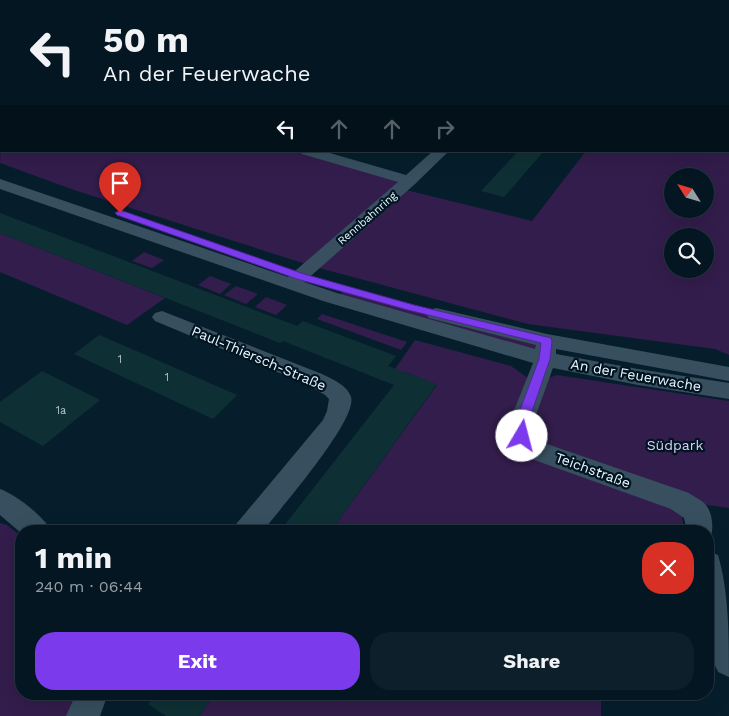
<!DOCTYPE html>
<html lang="en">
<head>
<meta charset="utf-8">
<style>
  body { margin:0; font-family:"Work Sans",sans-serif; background:#0d1f2a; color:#f1f3f6; height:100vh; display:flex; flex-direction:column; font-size:19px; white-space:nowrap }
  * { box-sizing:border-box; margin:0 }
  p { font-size:16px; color:#979fa5 }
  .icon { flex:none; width:28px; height:28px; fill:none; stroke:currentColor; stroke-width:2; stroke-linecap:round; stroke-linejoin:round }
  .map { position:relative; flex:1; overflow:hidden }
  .drawer { position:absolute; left:15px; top:525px; width:699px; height:175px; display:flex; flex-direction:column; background:#041621; border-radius:20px; box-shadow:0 5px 20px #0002,0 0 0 1px #25353f }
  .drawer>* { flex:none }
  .guide { position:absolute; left:0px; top:0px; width:730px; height:152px; box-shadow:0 5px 20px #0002,0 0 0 1px #25353f; background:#041621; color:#f1f3f6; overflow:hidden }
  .needle { width:32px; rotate:307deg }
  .buttons { position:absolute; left:664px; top:168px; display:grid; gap:10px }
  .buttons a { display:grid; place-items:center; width:50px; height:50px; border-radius:50%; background:#041621; box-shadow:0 5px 20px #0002,0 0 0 1px #25353f; font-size:25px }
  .pin { position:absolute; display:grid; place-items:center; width:42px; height:42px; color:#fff; margin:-51px -21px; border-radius:50% 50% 50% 0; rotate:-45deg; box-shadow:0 0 5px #0007 }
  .pin .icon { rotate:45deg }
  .me { position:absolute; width:55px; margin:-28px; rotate:8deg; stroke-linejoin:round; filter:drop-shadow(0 0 4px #0008) }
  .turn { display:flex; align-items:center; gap:18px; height:105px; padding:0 20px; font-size:22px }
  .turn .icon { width:65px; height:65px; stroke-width:2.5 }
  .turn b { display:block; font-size:35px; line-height:42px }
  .lanes { display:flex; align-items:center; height:48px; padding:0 20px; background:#0003; justify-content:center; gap:25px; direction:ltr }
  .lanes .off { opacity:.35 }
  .round { display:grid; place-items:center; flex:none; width:52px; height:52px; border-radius:20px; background:#0d1f2a }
  .headline { display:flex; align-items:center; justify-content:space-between; height:85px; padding:0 20px }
  h1 { font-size:30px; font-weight:700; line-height:38px }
  .cta { display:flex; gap:10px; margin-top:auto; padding:10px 20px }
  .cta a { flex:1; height:58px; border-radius:20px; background:#7c3aed; color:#fff; font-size:20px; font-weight:700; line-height:58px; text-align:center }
  .cta a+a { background:#0d1f2a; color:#f1f3f6 }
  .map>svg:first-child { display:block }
  .green { fill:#331d4c; fill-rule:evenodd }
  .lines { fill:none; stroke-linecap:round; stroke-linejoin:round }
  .stream { stroke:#014436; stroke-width:6 }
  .building { fill:#0e3034 }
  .minor { fill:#374f5f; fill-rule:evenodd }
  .highway { fill:#6c82d1; fill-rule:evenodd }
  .route { fill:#7c3aed; stroke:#51269a }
  .labels { text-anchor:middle; stroke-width:4.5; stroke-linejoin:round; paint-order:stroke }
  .far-street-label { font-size:11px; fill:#eaf6fd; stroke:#001422 }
  .number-label { font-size:11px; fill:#b3c4cb }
  .street-label { font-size:14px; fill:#eaf6fd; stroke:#001422 }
  .park-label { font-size:14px; fill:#ddcef5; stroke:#001422 }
</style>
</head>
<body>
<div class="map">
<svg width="729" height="716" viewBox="0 0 729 716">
  <rect width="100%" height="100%" fill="#061e2c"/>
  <!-- green -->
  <path class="green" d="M 729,108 L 729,355 L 715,349 L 528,324 L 312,266 L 74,190 L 0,163 L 1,145 L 1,151 L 307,151 L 410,181 L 402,189 L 532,221 L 586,151 L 729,151 ZM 672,176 L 705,176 L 705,209 L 672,209 ZM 672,236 L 705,236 L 705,269 L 672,269 Z
    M 0,233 L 165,298 L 127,325 L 0,272 Z
    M 144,252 L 164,260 L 152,268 L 132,261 Z
    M 210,276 L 231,284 L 220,294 L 198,285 Z
    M 236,286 L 258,294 L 246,304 L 224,295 Z
    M 343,291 L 536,344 L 541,346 L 536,351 L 339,296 Z
    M 266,297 L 287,305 L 276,315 L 255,307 Z
    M 322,314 L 407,342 L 401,350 L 317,319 Z
    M 415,340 L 511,366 L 535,383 L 557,375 L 729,401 L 729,508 L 680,501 L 684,531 L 331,531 L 437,385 L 405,372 L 401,375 L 393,372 Z
    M 0,523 L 7,525 L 21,536 L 21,694 L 75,694 L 70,716 L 0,716 Z
    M 215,694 L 601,694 L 601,716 L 199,716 Z"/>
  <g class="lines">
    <!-- stream -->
    <path class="stream" d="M 702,0 L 705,1"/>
  </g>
  <!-- building -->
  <path class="building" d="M 518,151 L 544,151 L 504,197 L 481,191 Z
    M 0,213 L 297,326 L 303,321 L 396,356 L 388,366 L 437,384 L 331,531 L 280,531 L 394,385 L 283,341 L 280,343 L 0,233 Z
    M 99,335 L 134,350 L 237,395 L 213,419 L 74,354 Z
    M 42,371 L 100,400 L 43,446 L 0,422 L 0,402 Z
    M 156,694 L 215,694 L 199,716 L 166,716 L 148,704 Z"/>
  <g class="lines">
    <!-- minor -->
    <path class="minor" d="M 235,0 L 245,0 L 245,1 L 236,1 Z
      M 0,8 L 1,8 L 1,14 L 0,14 Z
      M 0,118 L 1,118 L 1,126 L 0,126 Z
      M 300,151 L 323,151 L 406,175 L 433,151 L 449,151 L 415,184 L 304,282 L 337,293 L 535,349 L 536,345 L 429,318 L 426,314 L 429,310 L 436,308 L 547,334 L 729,367 L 729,381 L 556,349 L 556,354 L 638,369 L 729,383 L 729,399 L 638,385 L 553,368 L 533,423 L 534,432 L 544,443 L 689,493 C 694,497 702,500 706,505 C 713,514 714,530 710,539 L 708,540 L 708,531 L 687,531 L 684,518 L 671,509 L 526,457 L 510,435 L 509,423 L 533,363 L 323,301 L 0,189 L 0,179 L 288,277 L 398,182 L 302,154 Z
      M 162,311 L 322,374 C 332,379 347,385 351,397 C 358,420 279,510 263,531 L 233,531 L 237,523 L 323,420 L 327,411 L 329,399 L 325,395 L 306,384 L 155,321 L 152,317 L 155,313 Z
      M 0,489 C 15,494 45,517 51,531 L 21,531 L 21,533 L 0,515 Z
      M 708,551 L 718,555 C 729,592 729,637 729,677 L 718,672 L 713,661 L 708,632 Z
      M 76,694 L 108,694 L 100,716 L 66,716 Z"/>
    <!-- highway -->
    <path class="highway" d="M 617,0 L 630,0 L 631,1 L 618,1 Z"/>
  </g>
  <!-- route -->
  <path class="route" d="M 120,210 L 304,274 L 414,305 L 551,338 L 552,341 L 550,359 L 528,423 L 529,436 L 527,439 L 518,439 L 515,423 L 539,359 L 541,343 L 408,310 L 297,279 L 117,215 L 115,213 Z"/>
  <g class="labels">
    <!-- far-street labels -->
    <g class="far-street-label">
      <text transform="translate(367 218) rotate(-41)" y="4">Rennbahnring</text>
    </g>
    <!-- number labels -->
    <g class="number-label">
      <text x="120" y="363">1</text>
      <text x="167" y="381">1</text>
      <text x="61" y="414">1a</text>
    </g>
    <!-- street labels -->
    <g class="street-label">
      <text transform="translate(259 358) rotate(23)" y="5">Paul-Thiersch-Straße</text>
      <text transform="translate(636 375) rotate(10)" y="5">An der Feuerwache</text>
      <text transform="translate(593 470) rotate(20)" y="5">Teichstraße</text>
    </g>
    <!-- park labels -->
    <g class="park-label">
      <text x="675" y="450">Südpark</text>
    </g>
  </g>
</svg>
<div class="buttons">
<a><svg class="needle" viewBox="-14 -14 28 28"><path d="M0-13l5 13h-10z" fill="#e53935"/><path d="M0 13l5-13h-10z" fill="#979fa5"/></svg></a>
<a><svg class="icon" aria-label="search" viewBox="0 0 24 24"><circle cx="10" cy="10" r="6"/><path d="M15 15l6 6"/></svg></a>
</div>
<div class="pin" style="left:120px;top:213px;background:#d93025"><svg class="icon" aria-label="arrive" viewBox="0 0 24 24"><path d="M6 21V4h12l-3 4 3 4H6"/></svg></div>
<svg class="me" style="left:522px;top:436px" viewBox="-20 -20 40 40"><circle r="19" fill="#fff"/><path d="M0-13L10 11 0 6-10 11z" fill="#7c3aed"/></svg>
<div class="guide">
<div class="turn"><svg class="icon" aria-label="left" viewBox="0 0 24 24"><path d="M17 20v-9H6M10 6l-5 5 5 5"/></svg><div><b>50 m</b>An der Feuerwache</div></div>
<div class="lanes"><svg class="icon" aria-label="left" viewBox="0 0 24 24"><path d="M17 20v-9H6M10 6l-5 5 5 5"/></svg><svg class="icon off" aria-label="ahead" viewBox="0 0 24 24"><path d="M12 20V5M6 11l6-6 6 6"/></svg><svg class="icon off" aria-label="ahead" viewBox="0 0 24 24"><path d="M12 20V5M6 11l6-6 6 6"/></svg><svg class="icon off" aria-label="right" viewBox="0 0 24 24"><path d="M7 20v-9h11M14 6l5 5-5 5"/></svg></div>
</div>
<section class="drawer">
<div class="headline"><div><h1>1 min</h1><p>240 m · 06:44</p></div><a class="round" style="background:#d93025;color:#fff"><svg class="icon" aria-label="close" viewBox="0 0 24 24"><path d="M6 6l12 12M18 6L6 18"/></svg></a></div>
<div class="cta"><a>Exit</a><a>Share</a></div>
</section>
</div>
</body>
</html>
